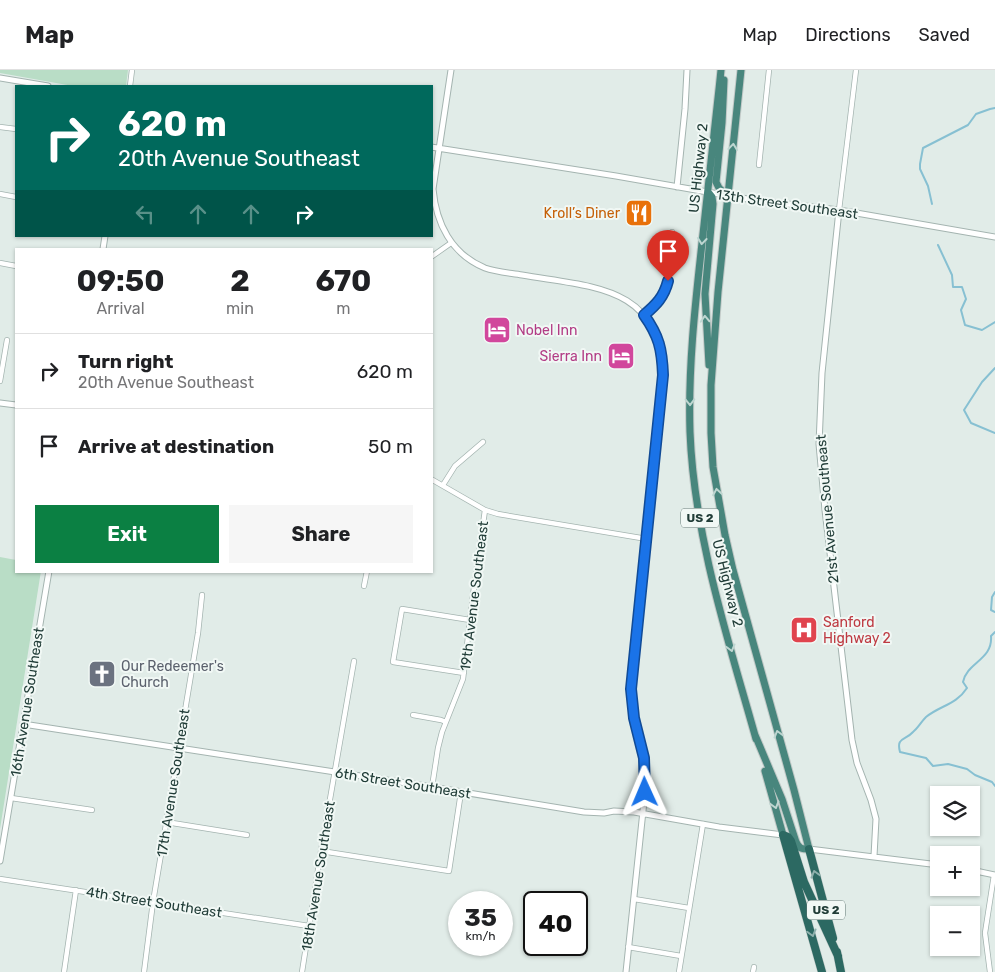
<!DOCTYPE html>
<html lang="en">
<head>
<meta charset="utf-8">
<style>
  body { margin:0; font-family:Rubik,sans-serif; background:#f6f6f6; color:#202124; height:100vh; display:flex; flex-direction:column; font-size:19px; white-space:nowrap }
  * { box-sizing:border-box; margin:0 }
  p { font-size:16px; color:#757577 }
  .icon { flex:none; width:28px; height:28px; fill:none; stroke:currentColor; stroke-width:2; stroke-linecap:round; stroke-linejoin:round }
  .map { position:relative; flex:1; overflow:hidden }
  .drawer { position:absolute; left:15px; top:178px; width:418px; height:325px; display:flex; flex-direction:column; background:#fff; border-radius:0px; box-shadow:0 1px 4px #0004 }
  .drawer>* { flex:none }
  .banner { position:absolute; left:15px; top:15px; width:418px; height:152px; border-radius:0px; box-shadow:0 1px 4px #0004; background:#00695c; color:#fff; overflow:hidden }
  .buttons { position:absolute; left:930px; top:716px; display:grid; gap:10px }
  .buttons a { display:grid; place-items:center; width:50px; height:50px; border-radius:0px; background:#fff; box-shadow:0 1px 4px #0004; font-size:25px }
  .speed { position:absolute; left:448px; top:821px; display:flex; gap:10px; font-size:25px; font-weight:700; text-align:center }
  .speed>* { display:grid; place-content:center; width:65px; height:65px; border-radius:50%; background:#fff; box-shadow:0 1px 4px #0004; line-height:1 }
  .speed small { font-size:12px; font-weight:400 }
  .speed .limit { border:2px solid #111; border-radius:8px; background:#fff; color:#111 }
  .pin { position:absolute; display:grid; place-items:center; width:42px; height:42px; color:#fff; margin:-51px -21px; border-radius:50% 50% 50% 0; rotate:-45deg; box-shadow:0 0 5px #0007 }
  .pin .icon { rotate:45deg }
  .me { position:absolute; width:55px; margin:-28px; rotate:359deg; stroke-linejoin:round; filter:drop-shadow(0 0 4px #0008) }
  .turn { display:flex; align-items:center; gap:18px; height:105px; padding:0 20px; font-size:22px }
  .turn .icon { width:65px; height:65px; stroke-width:2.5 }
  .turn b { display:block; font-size:35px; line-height:42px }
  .lanes { display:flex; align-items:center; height:48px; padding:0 20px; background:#0003; justify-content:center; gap:25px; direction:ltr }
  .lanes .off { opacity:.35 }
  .eta { display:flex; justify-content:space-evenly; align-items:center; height:85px; text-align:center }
  .eta b { font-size:30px; font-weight:700; line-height:35px }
  .button { display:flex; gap:10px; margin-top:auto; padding:10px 20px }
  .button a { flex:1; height:58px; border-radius:0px; background:#0b8043; color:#fff; font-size:20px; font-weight:700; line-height:58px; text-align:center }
  .button a+a { background:#f6f6f6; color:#202124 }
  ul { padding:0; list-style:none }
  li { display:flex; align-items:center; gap:15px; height:75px; padding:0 20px; border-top:1px solid #e0e0e0 }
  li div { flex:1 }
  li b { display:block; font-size:19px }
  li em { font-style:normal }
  header { display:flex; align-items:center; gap:30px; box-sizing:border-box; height:70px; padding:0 25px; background:#fff; border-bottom:1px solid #e0e0e0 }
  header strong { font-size:24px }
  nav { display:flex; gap:28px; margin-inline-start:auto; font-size:18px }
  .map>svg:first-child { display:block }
  .green { fill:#b9ddc6 }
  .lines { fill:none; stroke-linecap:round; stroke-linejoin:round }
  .stream { stroke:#87c0d2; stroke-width:2 }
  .minor-casing { stroke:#a4b4b0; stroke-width:6 }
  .tertiary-casing { stroke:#a4b4b0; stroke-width:7 }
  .trunk-casing { stroke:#c1c9c7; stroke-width:9 }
  .motorway-casing { stroke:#c1c9c7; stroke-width:9 }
  .minor { stroke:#fff; stroke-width:4.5 }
  .tertiary { stroke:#fff; stroke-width:5 }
  .trunk { stroke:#48867d; stroke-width:7 }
  .motorway { stroke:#2c6962; stroke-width:8 }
  .oneway { stroke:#bed6d1 }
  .oneway2 { stroke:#8eb0ac }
  .route-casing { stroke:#114b97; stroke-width:12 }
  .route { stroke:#1a73e8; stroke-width:9 }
  .labels { text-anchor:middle; stroke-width:4; stroke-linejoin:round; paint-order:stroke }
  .shield { fill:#f1f8f5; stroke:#5f7571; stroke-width:1 }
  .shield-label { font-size:12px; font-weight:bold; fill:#213d38 }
  .street-label { font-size:14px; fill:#213d38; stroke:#f1f8f5 }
  .food-label { font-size:14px; fill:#c56008; stroke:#f1f8f5; text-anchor:end }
  .hotel-label { font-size:14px; fill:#b23c85; stroke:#f1f8f5; text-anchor:start }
  .health-label { font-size:14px; fill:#be3a42; stroke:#f1f8f5; text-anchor:start }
  .worship-label { font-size:14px; fill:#5b616d; stroke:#f1f8f5; text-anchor:start }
</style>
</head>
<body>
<header>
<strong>Map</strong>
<nav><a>Map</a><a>Directions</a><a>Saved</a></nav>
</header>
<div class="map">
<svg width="995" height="902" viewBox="0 0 995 902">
  <rect width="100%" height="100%" fill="#e1ece8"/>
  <!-- green -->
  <path class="green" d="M 0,0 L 128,0 L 126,16 L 73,16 L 0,3 Z
    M 0,487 L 16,490 L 16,501 L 41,501 L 0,759 Z"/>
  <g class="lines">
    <!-- stream -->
    <path class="stream" d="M 932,134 L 928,116 L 920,99 L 920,94 L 923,78 L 968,55 L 976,44 L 990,39 L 995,38
      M 938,175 L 952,205 L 953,217 L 962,217 L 966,229 L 961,240 L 965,255 L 982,260 L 995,252
      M 995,298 L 982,312 L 964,340 L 971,353 L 995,363
      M 995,522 L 992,527 L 991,540 L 995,542
      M 995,562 L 991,566 C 993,590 967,592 963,612 L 967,618 C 956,635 941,635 926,647 C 921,652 918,658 913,662 C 905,671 896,667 900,682 L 926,688 L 933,696 L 948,694 L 967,699 L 975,705 L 992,712 L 995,716"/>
    <!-- minor casing -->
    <g class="minor-casing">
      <path id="minor" d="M 130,16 L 132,0
        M 0,57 L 16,59
        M 759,95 L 769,0
        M 0,124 L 16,127
        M 839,140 L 856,0
        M 431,187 L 451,173
        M 0,193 L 16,196
        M 644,245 L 656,235 L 666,220 L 672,162
        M 0,311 L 7,270
        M 431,409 L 485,440 L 498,444 L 647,469
        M 443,415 L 455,396 L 483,372
        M 364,516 L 367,501
        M 464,603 L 393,592 L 402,539 L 470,550
        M 413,645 L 441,650 L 446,652
        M 432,717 L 438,678 L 442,662 L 463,609 L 473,525 L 485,440
        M 11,728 L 92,740
        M 166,752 L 247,765
        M 321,781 L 449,801 L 461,722
        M 0,809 L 309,856
        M 634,829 L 689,838
        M 628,877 L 681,886
        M 64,902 L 76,820
        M 144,902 L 153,832 L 198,563 L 202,525
        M 302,902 L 321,781 L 354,591
        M 679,902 L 703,754
        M 753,902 L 754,897
        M 990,902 L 985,863 L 994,805"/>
    </g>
    <!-- tertiary casing -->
    <g class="tertiary-casing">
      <path id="tertiary" d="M 451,0 L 433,119 C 436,153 451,184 485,198 C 496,202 510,203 522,205 C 591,217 661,215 663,305 L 631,619 L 634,648 L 643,688 L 645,722 L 626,902
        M 0,8 L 48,16
        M 431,77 L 616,106 L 753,130 L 839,140 L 995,167
        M 677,117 L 685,39 L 687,0
        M 839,140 L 822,303 L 819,374 L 825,440 L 852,670 L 857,693 L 871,730 L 876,749 L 874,786
        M 103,179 L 105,166
        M 0,333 L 16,335
        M 23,654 L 432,717 L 584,742 L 604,743 L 614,741 L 634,742 L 719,757 L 783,765
        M 809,779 L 939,795
        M 0,791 L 49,501
        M 971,800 L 995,805"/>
    </g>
    <!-- trunk casing -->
    <g class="trunk-casing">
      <path id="trunk" d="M 721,0 C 715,58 708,116 702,173 C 695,236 688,298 690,362 C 694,466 728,569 756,669
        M 741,0 L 718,222 L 711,315 L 711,363 L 713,397 L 725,465 L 733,500 L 794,720 L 809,779 C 802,779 799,779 796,772 L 782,729 L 755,665
        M 724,10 L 722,53 L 716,112 L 719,118 L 728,126
        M 708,122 L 712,127 L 713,134 L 705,224 L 709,295
        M 765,701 L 783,765"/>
    </g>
    <!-- motorway casing -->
    <g class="motorway-casing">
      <path id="motorway" d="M 783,765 L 822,902
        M 783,765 L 788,767 L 791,771 L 804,812 L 838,886
        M 809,779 L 833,868
        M 837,882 L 841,902"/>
    </g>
    <!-- minor -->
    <use href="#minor" class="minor"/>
    <!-- tertiary -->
    <use href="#tertiary" class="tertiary"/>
    <!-- trunk -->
    <use href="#trunk" class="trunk"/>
    <!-- motorway -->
    <use href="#motorway" class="motorway"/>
  </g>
  <!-- one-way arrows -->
  <defs><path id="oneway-chevron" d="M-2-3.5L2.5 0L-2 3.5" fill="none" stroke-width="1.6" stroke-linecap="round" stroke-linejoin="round" transform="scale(1.25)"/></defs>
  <g class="oneway">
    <use href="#oneway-chevron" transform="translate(733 77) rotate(-84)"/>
    <use href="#oneway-chevron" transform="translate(702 171) rotate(96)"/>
    <use href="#oneway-chevron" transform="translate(705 249) rotate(-93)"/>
    <use href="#oneway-chevron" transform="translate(690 332) rotate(89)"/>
    <use href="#oneway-chevron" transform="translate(717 422) rotate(-99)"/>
    <use href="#oneway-chevron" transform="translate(731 578) rotate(75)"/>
    <use href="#oneway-chevron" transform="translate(778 664) rotate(-106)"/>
    <use href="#oneway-chevron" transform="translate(775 735) rotate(74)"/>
  </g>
  <g class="oneway2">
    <use href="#oneway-chevron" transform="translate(815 804) rotate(-106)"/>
    <use href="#oneway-chevron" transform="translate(812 863) rotate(75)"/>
  </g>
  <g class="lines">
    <!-- route casing -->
    <g class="route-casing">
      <path id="route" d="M 645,722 L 644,688 L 634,648 L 631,619 L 663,305 C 662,279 659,266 644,245 C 656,235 664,227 668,211"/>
    </g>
    <!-- route -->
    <use href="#route" class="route"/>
  </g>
  <!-- icons -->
  <defs>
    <g id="restaurant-square" transform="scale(1.4375)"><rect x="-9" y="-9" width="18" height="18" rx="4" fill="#e8710a" stroke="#f1f8f5"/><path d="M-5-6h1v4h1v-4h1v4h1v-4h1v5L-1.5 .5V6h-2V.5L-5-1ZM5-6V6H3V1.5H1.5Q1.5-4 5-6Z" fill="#fff"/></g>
    <g id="hotel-square" transform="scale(1.4375)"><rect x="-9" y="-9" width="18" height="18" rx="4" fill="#d1479c" stroke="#f1f8f5"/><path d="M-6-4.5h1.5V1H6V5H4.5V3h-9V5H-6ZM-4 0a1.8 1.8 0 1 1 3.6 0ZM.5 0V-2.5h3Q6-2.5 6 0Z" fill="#fff"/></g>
    <g id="hospital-square" transform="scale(1.4375)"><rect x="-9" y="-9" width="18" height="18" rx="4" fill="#e0444e" stroke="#f1f8f5"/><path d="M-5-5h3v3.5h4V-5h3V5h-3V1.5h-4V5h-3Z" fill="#fff"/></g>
    <g id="church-square" transform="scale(1.4375)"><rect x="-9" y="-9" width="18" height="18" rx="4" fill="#6b7280" stroke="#f1f8f5"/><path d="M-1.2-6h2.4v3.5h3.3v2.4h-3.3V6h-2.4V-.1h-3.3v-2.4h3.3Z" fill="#fff"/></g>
  </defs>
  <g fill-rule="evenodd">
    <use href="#restaurant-square" x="639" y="143"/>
    <use href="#hotel-square" x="497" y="260"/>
    <use href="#hotel-square" x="621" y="286"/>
    <use href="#hospital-square" x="804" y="560"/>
    <use href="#church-square" x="102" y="604"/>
  </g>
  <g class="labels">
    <!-- shield labels -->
    <g class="shield">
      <rect x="681" y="438.5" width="38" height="19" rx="4"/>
      <rect x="807" y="830.5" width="38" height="19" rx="4"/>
    </g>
    <g class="shield-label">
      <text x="700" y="452">US 2</text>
      <text x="826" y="844">US 2</text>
    </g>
    <!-- street labels -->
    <g class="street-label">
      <text transform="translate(698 98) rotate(-84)" y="5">US Highway 2</text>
      <text transform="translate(787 134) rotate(8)" y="5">13th Street Southeast</text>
      <text transform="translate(827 439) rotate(-95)" y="5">21st Avenue Southeast</text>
      <text transform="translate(728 513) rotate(76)" y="5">US Highway 2</text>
      <text transform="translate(474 526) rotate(-83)" y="5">19th Avenue Southeast</text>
      <text transform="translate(27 632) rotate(-81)" y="5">16th Avenue Southeast</text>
      <text transform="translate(173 713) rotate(-81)" y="5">17th Avenue Southeast</text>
      <text transform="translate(403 713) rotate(9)" y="5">6th Street Southeast</text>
      <text transform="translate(318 806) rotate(-81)" y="5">18th Avenue Southeast</text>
      <text transform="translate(154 832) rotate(9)" y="5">4th Street Southeast</text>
    </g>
    <!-- food labels -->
    <g class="food-label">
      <text x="620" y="148">Kroll’s Diner</text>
    </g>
    <!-- hotel labels -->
    <g class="hotel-label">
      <text x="516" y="265">Nobel Inn</text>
      <text x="602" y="291" text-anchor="end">Sierra Inn</text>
    </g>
    <!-- health labels -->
    <g class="health-label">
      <text x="823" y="557">Sanford<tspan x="823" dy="16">Highway 2</tspan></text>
    </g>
    <!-- worship labels -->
    <g class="worship-label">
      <text x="121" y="601">Our Redeemer's<tspan x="121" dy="16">Church</tspan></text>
    </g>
  </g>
</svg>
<div class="buttons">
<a><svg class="icon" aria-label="layers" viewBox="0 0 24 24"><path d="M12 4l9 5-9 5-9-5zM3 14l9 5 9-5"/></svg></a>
<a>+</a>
<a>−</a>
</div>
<div class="speed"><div>35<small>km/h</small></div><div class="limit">40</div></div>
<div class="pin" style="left:668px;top:211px;background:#d93025"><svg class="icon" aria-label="arrive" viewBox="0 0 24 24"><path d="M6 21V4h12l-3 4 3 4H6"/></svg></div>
<svg class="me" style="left:645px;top:722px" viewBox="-20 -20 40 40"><path d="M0-17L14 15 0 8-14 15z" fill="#1a73e8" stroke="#fff" stroke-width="4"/></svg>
<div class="banner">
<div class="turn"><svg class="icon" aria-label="right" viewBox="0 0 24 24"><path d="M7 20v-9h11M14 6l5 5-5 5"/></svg><div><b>620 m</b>20th Avenue Southeast</div></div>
<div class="lanes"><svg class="icon off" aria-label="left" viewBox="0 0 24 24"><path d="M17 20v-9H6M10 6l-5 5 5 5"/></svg><svg class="icon off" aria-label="ahead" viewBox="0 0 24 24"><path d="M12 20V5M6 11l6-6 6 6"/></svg><svg class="icon off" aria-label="ahead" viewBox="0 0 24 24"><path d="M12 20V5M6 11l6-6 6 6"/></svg><svg class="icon" aria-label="right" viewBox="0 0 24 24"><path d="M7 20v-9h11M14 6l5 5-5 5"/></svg></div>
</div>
<section class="drawer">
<div class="eta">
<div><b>09:50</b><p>Arrival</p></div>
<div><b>2</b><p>min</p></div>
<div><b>670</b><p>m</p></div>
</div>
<ul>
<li><svg class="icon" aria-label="right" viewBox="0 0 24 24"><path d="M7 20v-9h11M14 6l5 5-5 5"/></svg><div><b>Turn right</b><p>20th Avenue Southeast</p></div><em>620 m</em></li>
<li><svg class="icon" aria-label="arrive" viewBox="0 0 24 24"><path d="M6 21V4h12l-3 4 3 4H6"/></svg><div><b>Arrive at destination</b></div><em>50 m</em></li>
</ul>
<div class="button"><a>Exit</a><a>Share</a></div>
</section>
</div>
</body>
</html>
